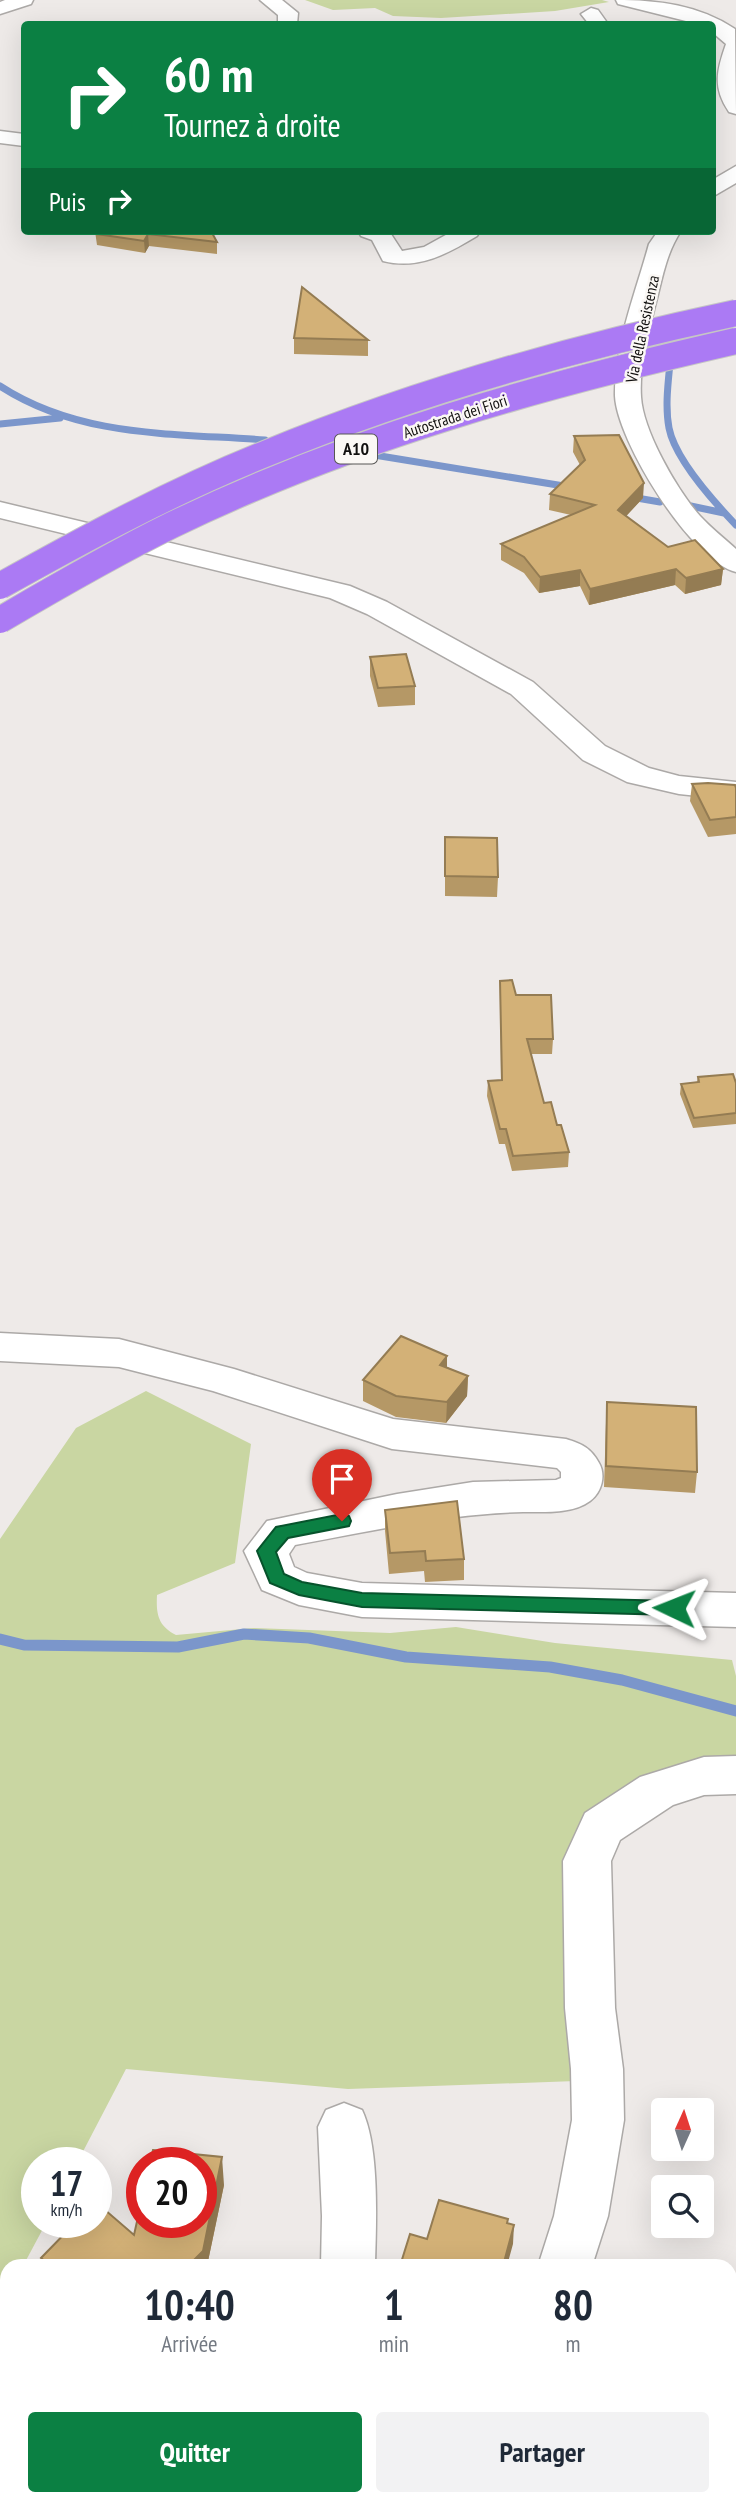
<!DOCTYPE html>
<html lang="fr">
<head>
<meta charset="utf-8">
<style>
  body { margin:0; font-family:"PT Sans Narrow",sans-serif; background:#f2f2f3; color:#1f2937; height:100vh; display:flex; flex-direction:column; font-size:26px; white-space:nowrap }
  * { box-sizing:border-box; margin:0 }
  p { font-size:23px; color:#747a83 }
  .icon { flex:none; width:38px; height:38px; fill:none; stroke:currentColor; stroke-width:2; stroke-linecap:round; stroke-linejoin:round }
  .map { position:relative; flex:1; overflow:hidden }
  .sheet { position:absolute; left:0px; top:2259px; width:737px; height:247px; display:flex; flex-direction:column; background:#fff; border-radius:21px 21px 0 0; box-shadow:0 7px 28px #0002 }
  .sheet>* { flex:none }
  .guide { position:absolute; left:21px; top:21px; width:695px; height:214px; border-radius:7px; box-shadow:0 7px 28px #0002; background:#0b8043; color:#fff; overflow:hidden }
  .needle { width:46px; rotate:3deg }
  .fabs { position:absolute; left:651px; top:2098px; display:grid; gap:14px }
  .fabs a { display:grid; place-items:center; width:63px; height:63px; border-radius:7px; background:#fff; box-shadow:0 7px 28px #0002; font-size:35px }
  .speed { position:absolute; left:21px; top:2147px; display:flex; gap:14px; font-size:35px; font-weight:700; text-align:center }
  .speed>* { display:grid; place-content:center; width:91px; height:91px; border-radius:50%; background:#fff; box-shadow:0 7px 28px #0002; line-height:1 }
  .speed small { font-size:18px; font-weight:400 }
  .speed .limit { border:10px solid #d22; background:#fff; color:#111 }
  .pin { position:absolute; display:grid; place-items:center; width:60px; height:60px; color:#fff; margin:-72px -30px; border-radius:50% 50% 50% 0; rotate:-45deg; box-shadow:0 0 7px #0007 }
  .pin .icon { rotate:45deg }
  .me { position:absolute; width:77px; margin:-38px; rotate:272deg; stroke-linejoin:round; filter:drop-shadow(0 0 5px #0008) }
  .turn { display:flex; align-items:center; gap:24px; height:147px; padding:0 28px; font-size:32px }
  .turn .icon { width:91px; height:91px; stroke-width:2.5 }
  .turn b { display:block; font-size:49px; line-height:60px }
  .then { display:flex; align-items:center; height:66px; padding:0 28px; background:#0003; gap:14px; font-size:26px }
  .eta { display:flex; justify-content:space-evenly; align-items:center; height:119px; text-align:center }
  .eta b { font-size:42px; font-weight:700; line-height:49px }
  .button { display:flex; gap:14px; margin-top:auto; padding:14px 28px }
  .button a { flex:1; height:80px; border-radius:7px; background:#0b8043; color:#fff; font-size:28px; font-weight:700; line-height:80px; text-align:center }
  .button a+a { background:#f2f2f3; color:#1f2937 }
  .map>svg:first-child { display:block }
  .green { fill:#c9d6a2 }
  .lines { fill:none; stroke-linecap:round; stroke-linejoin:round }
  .stream-far1 { stroke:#7b96cb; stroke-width:7 }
  .stream { stroke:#7b96cb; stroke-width:11 }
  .minor-casing { stroke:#aca9a7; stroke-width:3 }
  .minor { fill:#fff; fill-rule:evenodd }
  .highway-bridge-casing { stroke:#c6c6c5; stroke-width:28; stroke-linecap:butt }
  .highway-bridge { stroke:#ab7af4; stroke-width:26 }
  .wall { fill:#b59866 }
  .shaded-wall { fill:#947c53 }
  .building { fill:#d3b177; stroke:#947c53; stroke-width:2 }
  .route { fill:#0b8043; stroke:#07532c; stroke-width:2 }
  .labels { text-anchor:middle; stroke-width:5; stroke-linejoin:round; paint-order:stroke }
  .far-street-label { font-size:16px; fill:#11100f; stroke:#fbf8f5 }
  .shield { fill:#fbf8f5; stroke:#575654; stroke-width:2 }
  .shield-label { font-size:18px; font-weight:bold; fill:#11100f }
</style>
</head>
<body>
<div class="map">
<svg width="736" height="2505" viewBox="0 0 736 2505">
  <rect width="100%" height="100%" fill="#eeeae8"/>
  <!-- green -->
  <path class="green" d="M 305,0 L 602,0 L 609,2 L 555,11 L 441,18 L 393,16 L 375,8 L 333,10 Z
    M 146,1391 L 251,1444 L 235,1563 L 157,1595 C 156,1614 158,1626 176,1635 L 253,1628 L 390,1633 L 456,1627 L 555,1643 L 732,1660 L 736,1676 L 736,1771 L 631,1805 L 574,1922 L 564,1969 L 576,2081 L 348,2089 L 126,2069 L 77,2163 L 37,2163 L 37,2222 L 46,2223 L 23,2266 L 7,2266 L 7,2296 L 0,2309 L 0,1539 L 76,1428 Z"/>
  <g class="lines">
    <!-- stream-far1 -->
    <path class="stream-far1" d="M 670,363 C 668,384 665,407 669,428 C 675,459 714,502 736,525
      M 0,386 C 80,438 173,433 265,440
      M 0,424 L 60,418
      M 362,453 L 570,487
      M 631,497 L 660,502
      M 686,505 L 724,513"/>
    <!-- stream -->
    <path class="stream" d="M 0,1639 L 24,1645 L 178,1647 L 244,1634 L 309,1638 L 406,1657 L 550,1667 L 622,1680 L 736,1711"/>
    <!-- minor casing -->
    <g class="minor-casing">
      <path id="minor" d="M 5,0 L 33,0 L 31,4 L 0,14 L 0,2 Z
        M 260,0 L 282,0 L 298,13 L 297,24 L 278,24 L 278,15 Z
        M 616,0 C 658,0 699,5 735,29 L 736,114 L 729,112 C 712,87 717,70 726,44 L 712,32 L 712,24 L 698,24 L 618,4 Z
        M 591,8 L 598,10 L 608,24 L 589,24 L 581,14 Z
        M 0,131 L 24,134 L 24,146 L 0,143 Z
        M 736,166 L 736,183 L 712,197 L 712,180 Z
        M 358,231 L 389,231 L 402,251 L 424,247 L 453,231 L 480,231 L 477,236 C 447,254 419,270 383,261 L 372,240 L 361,236 Z
        M 658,231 L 681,231 C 666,253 662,280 655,306 C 648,335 639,367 641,397 C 643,431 677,490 700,516 C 711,528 724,538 736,549 L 736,572 C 691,561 617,441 615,396 C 614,345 636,292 649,244 Z
        M 0,502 L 350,586 L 387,602 L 533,682 L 605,746 L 649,768 L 679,776 L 736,782 L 736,800 L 679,794 L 627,782 L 583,760 L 511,694 L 367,614 L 330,598 L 0,518 Z
        M 0,1333 L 119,1339 L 234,1369 L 393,1419 L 566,1439 C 582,1444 591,1448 599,1463 C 606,1475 602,1492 590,1501 C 573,1514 543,1512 523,1512 C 446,1514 371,1531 295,1545 L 289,1554 L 294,1567 L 307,1573 L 362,1583 L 736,1593 L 736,1627 L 362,1617 L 299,1605 L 262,1590 L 244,1551 L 267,1521 L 397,1494 L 473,1482 L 556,1480 L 561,1478 L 561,1472 L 557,1468 L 392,1449 L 213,1391 L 119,1367 L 0,1361 Z
        M 736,1756 L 736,1794 L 704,1795 L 673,1805 L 620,1840 L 611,1861 L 615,2008 L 623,2069 L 624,2120 L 608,2216 L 592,2266 L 538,2266 L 554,2216 L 572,2120 L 571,2069 L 565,2008 L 563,1861 L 585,1813 L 640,1777 L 704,1757 Z
        M 344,2103 L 362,2110 C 380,2148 376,2224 375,2266 L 321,2266 L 322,2216 L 318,2127 L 326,2110 Z
        M 149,2499 L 215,2499 L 212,2505 L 147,2505 Z
        M 368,2499 L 434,2499 L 431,2505 L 366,2505 Z"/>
    </g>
    <!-- minor -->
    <use href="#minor" class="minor"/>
    <!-- highway-bridge casing -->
    <g class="highway-bridge-casing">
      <path id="highway-bridge" d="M 0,586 C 86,538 173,491 265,454 C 418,391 575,347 736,313
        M 0,620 C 56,587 113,554 172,525 C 351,438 543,385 736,341"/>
    </g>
    <!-- highway-bridge -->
    <use href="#highway-bridge" class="highway-bridge"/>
  </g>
  <!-- wall -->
  <path class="wall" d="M 95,231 L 211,231 L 217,242 L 217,254 L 149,246 L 145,253 L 97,245 Z
    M 294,338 L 368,340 L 368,356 L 294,354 Z
    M 574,436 L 643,498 L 626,516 L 668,547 L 723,569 L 721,585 L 685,594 L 675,585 L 589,605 L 580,586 L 539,593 L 524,573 L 501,560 L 501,544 L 571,515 L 549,510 L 550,494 L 580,465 L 573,452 Z
    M 370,657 L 415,686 L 415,705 L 378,707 L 370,676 Z
    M 692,784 L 736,788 L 736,834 L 708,837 L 690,801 Z
    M 445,837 L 498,877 L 497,897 L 445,896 Z
    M 500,981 L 516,995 L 553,1039 L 552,1054 L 531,1054 L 544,1103 L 557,1125 L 569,1152 L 568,1167 L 512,1171 L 505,1144 L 499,1144 L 487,1096 L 488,1081 L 501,1080 Z
    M 698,1077 L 736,1083 L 736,1124 L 693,1128 L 680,1094 L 681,1084 L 697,1082 Z
    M 447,1356 L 447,1367 L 468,1376 L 467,1396 L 446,1423 L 396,1417 L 363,1401 L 363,1380 Z
    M 607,1402 L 697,1472 L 695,1493 L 604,1487 L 606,1423 Z
    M 385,1510 L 464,1559 L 464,1580 L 425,1582 L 424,1571 L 389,1574 L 385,1531 Z
    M 224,2185 L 207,2266 L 42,2266 L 41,2258 L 134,2235 Z"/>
  <!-- shaded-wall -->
  <path class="shaded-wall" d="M 148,234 L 149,246 L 145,253 L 144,241 Z
    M 644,483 L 643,498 L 617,526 L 618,510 Z
    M 676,569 L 675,585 L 589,605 L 590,589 Z
    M 723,569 L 721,585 L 685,594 L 686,578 Z
    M 580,570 L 580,586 L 539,593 L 540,577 Z
    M 447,1356 L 447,1376 L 440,1365 Z
    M 468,1376 L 467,1396 L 446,1423 L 447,1402 Z
    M 222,2157 L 224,2185 L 207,2266 L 188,2266 Z
    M 514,2225 L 513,2244 L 507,2266 L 503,2266 Z"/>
  <!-- building -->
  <path class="building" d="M 96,231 L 211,231 L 217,242 L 148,234 L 144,241 L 97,234 Z
    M 302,287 L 368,340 L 294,338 Z
    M 619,435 L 644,483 L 618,510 L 668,547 L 695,540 L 723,569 L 686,578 L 676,569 L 590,589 L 580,570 L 540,577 L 524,557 L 501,544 L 595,505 L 550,494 L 585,460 L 574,436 Z
    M 406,654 L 415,686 L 378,688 L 370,657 Z
    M 708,783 L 735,785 L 736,788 L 736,817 L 710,820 L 692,784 Z
    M 445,837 L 497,838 L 498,877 L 445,876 Z
    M 512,980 L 516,995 L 551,995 L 553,1039 L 527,1039 L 544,1103 L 551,1102 L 557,1125 L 561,1125 L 569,1152 L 513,1156 L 506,1129 L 500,1129 L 488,1081 L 502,1080 L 500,981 Z
    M 733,1074 L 736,1083 L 736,1113 L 694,1118 L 681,1084 L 699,1082 L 698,1077 Z
    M 401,1336 L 447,1356 L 440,1365 L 468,1376 L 447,1402 L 396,1396 L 363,1380 Z
    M 607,1402 L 696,1407 L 697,1472 L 606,1466 Z
    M 457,1501 L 464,1559 L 426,1561 L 425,1551 L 390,1553 L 385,1510 Z
    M 153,2150 L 222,2157 L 203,2251 L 188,2266 L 51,2266 L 41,2258 L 76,2222 L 96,2222 L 97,2203 L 134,2235 L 142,2199 L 142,2222 L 201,2222 L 201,2163 L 150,2163 Z
    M 439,2200 L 508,2219 L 507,2223 L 514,2225 L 503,2266 L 400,2266 L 410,2234 L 427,2239 Z
    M 488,2499 L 542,2499 L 545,2502 L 547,2505 L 483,2505 Z"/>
  <!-- route -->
  <path class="route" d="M 342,1514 L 349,1516 L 351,1521 L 349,1526 L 288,1538 L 276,1552 L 284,1574 L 302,1582 L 362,1593 L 674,1601 L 681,1603 L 684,1608 L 681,1612 L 674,1615 L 362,1607 L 299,1595 L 270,1583 L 257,1551 L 276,1527 Z"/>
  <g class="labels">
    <!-- far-street labels -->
    <g class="far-street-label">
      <text transform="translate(642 329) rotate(-78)" y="6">Via della Resistenza</text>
      <text transform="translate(455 416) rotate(-18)" y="6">Autostrada dei Fiori</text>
    </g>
    <!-- shield labels -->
    <rect class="shield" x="335" y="434.5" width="42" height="29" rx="5"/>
    <g class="shield-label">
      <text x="356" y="455">A10</text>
    </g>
  </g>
</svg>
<div class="fabs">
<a><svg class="needle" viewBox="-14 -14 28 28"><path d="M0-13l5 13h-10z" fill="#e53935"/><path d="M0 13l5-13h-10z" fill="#747a83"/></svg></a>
<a><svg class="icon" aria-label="search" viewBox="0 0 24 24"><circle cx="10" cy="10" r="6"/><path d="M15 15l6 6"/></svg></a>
</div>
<div class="speed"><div>17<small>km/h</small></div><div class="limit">20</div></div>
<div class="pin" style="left:342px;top:1521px;background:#d93025"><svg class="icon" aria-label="arrive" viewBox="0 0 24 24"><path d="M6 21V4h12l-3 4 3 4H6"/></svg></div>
<svg class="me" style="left:674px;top:1608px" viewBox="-20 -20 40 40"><path d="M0-17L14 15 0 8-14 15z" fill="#0b8043" stroke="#fff" stroke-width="4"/></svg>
<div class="guide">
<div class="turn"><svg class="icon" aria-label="right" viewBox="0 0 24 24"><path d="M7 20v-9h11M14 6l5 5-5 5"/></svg><div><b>60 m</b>Tournez à droite</div></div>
<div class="then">Puis<svg class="icon" aria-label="right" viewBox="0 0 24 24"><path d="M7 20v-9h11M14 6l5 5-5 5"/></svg></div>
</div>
<section class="sheet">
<div class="eta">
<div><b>10:40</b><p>Arrivée</p></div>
<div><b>1</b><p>min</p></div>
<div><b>80</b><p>m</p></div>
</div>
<div class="button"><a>Quitter</a><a>Partager</a></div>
</section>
</div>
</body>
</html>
